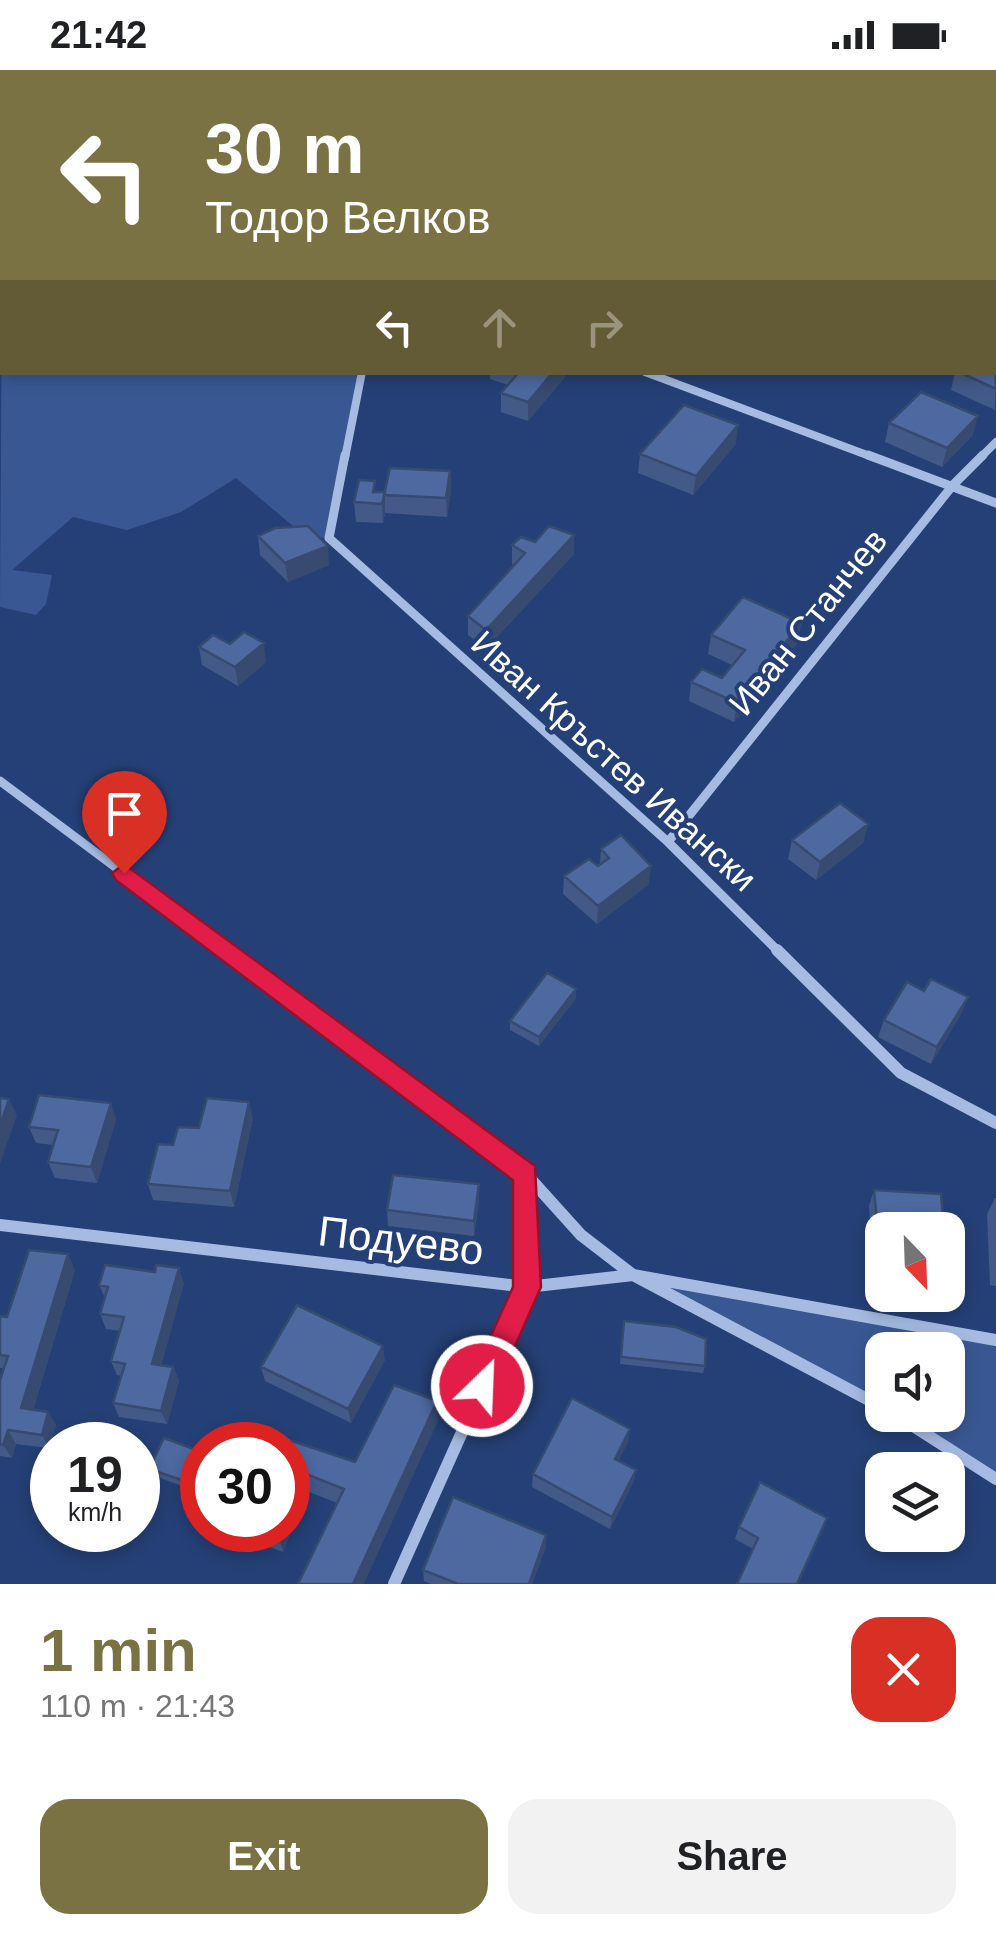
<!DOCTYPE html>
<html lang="en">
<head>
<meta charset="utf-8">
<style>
  body { margin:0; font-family:Arial,sans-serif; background:#f2f2f2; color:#202124; height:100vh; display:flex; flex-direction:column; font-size:38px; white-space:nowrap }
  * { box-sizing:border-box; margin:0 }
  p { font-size:32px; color:#757577 }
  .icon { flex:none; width:55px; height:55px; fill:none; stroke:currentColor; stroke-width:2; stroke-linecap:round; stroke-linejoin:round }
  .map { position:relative; height:1514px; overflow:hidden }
  .panel { display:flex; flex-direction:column; background:#fff; flex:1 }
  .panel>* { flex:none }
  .hud { position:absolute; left:0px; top:0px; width:998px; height:305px; box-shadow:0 5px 15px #0003; background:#7b7244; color:#fff; overflow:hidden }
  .needle { width:65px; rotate:157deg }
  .fabs { position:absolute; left:865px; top:1142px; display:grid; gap:20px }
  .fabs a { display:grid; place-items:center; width:100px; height:100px; border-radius:20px; background:#fff; box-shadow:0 5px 15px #0003; font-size:50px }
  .speed { position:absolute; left:30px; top:1352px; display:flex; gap:20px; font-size:50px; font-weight:700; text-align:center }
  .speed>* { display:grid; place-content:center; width:130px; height:130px; border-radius:50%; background:#fff; box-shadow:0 5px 15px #0003; line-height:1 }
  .speed small { font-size:25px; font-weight:400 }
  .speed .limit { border:15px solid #d22; background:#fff; color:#111 }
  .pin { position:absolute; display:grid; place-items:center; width:85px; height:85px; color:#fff; margin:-102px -42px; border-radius:50% 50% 50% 0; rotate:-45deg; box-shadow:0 0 10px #0007 }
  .pin .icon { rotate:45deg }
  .me { position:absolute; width:110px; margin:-55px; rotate:24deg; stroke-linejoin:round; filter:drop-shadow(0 0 8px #0008) }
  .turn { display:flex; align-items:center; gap:35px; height:210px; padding:0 40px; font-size:45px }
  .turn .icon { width:130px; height:130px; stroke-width:2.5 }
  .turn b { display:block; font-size:70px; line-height:85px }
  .lanes { display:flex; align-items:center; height:95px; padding:0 40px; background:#0003; justify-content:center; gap:50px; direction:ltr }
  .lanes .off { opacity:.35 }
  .round { display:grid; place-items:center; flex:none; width:105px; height:105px; border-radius:30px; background:#f2f2f2 }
  .head { display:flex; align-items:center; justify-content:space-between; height:170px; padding:0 40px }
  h1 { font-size:60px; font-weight:800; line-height:75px; color:#7b7244 }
  .button { display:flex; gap:20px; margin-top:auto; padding:20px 40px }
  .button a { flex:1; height:115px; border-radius:30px; background:#7b7244; color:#fff; font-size:40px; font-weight:800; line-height:115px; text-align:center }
  .button a+a { background:#f2f2f2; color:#202124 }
  .status { display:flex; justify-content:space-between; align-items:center; height:70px; padding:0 50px; background:#fff; direction:ltr }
  .status svg { height:28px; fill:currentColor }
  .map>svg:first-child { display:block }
  .green { fill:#395893 }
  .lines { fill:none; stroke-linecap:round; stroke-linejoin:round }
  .minor-far2 { stroke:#a6bbe2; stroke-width:8 }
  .minor-far1 { stroke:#a6bbe2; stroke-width:9 }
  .minor { stroke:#a6bbe2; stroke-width:12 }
  .wall { fill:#435a89 }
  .shaded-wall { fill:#374a6f }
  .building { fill:#4e699f; stroke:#374a6f; stroke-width:2.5 }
  .route { fill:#e11d48; stroke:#92132f; stroke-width:2.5 }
  .labels { text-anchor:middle; stroke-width:8; stroke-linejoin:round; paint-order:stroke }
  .street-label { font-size:35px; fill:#fff; stroke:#254076 }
  .near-street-label { font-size:42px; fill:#fff; stroke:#254076 }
</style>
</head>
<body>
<div class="status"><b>21:42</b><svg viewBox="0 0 49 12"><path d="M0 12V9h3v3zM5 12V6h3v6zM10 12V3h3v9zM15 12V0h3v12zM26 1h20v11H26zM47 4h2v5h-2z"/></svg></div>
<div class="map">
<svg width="996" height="1514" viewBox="0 0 996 1514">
  <rect width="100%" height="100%" fill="#254076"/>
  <!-- green -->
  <path class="green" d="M 2,211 L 2,302 L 362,303 L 329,468 L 306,467 L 236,408 L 181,442 L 127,460 L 73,447 L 12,500 L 52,505 L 46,534 L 36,545 L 0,537 Z
    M 633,1205 L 996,1270 L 996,1409 L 896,1345 L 948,1345 L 948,1280 L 882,1280 L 882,1337 Z"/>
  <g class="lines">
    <!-- minor-far2 -->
    <path class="minor-far2" d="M 158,0 L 162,2
      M 904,0 L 911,2
      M 179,2 L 184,0
      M 595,2 L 599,0
      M 645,302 L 875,388
      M 345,388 L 362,302
      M 980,388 L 996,372"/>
    <!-- minor-far1 -->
    <path class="minor-far1" d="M 345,385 L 329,468 L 668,772 L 779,882
      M 868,385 L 996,433
      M 0,711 L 229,882
      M 668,772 L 953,415 L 983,385"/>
    <!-- minor -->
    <path class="minor" d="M 226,880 L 526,1104 L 581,1165 L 633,1205 L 996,1270
      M 777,880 L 901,1003 L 996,1053
      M 0,1155 L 527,1217 L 633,1205 L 882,1337
      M 896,1345 L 996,1409
      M 394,1514 L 527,1217 L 526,1105"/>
  </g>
  <!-- wall -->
  <path class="wall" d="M 770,0 L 815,0 L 811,2 L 776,2 Z
    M 996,283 L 995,340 L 951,320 L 955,302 L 995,302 Z
    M 490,302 L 566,302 L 566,306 L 528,351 L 501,342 L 501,323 L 508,315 L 490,309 Z
    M 889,353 L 973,365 L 942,397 L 885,372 Z
    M 736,374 L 693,425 L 638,403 L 640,384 Z
    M 450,401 L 451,420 L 447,447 L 385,443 L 383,453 L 356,452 L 354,432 L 376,422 L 385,423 Z
    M 574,465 L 574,484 L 486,579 L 468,565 L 468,546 L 514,496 L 512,494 L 512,475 Z
    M 258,466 L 329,495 L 288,512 L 260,485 Z
    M 801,553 L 798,572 L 734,652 L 689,631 L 691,612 L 722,608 L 732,595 L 708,584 L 711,565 Z
    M 199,577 L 266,592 L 238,616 L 202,595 Z
    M 868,754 L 863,773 L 816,810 L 788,789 L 792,770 Z
    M 601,779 L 649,814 L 597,854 L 563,824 L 564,806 L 600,794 Z
    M 576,919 L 576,928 L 539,976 L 510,960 L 510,951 Z
    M 968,927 L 961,944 L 931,994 L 878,967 L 884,950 Z
    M 253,1048 L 234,1137 L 153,1130 L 148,1114 L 199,1058 Z
    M 116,1049 L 97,1113 L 55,1108 L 48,1092 L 54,1075 L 36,1073 L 29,1057 Z
    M 479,1114 L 479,1130 L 474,1166 L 388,1156 L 387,1140 Z
    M 874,1120 L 882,1160 L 882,1181 L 872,1180 L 869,1136 Z
    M 995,1128 L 996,1128 L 996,1216 L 990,1215 L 987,1144 Z
    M 75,1200 L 33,1340 L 48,1342 L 56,1355 L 49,1378 L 16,1374 L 12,1388 L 0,1386 L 0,1310 L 4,1298 L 0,1298 L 0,1246 L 7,1247 Z
    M 184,1213 L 161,1295 L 173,1297 L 179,1311 L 167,1354 L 119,1347 L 113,1333 L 121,1306 L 117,1305 L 111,1291 L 120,1261 L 106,1259 L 100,1244 L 105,1228 L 99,1215 Z
    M 624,1251 L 705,1296 L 703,1303 L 620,1294 Z
    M 385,1290 L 351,1353 L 265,1311 L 261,1297 Z
    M 438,1351 L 337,1433 L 307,1421 L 283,1482 L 227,1461 L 288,1460 L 288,1375 L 355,1392 Z
    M 628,1372 L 618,1391 L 636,1400 L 633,1413 L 610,1459 L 532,1417 L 533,1404 Z
    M 202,1382 L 201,1423 L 152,1405 L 149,1399 Z
    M 827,1448 L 753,1479 L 735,1469 L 739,1457 Z
    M 546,1465 L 546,1477 L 532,1514 L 431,1514 L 424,1511 L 423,1500 Z"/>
  <!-- shaded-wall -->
  <path class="shaded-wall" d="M 553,302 L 566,302 L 566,306 L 528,351 L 528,332 Z
    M 978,346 L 973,365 L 942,397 L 947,378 Z
    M 738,355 L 736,374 L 693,425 L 696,406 Z
    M 450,401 L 451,420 L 447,447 L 446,428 Z
    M 385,422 L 385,443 L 383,453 L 382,434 Z
    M 574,465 L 574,484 L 486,579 L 486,560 Z
    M 328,476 L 329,495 L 288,512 L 285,493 Z
    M 801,553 L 798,572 L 734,652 L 737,633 Z
    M 264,573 L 266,592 L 238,616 L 235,597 Z
    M 868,754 L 863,773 L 816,810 L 820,792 Z
    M 651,796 L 649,814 L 597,854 L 598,836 Z
    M 576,919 L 576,928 L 539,976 L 539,967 Z
    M 968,927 L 961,944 L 931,994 L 937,977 Z
    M 9,1029 L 17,1045 L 0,1094 L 0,1056 Z
    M 249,1032 L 253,1048 L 234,1137 L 230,1121 Z
    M 111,1033 L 116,1049 L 97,1113 L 91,1097 Z
    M 479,1114 L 479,1130 L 474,1166 L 474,1151 Z
    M 68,1184 L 75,1200 L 29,1352 L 21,1338 Z
    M 179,1198 L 184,1213 L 158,1308 L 152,1294 Z
    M 383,1276 L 385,1290 L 351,1353 L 348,1339 Z
    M 173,1297 L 179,1311 L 167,1354 L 161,1341 Z
    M 437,1331 L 438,1351 L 364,1514 L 353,1514 Z
    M 48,1342 L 56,1355 L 49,1378 L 42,1365 Z
    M 630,1359 L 628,1372 L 613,1402 L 615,1389 Z
    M 8,1360 L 16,1374 L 12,1388 L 3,1375 Z
    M 636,1400 L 633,1413 L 610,1459 L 612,1447 Z
    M 304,1407 L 308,1420 L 283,1482 L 280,1470 L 283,1460 L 288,1460 L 288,1450 Z
    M 546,1465 L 546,1477 L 532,1514 L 529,1514 Z"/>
  <!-- building -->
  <path class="building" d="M 995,282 L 996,319 L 959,302 L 995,302 Z
    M 519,302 L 553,302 L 528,332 L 501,323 Z
    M 921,322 L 978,346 L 947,378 L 889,353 Z
    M 684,335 L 738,355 L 696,406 L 640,384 Z
    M 390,398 L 450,401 L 446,428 L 384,425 Z
    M 359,410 L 375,411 L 373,422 L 385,422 L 382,434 L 354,432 Z
    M 308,456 L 328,476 L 285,493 L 258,466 L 275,458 Z
    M 549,456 L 574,465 L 486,560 L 468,546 L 525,483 L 512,475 L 521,467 L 535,472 Z
    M 743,527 L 801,553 L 737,633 L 691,612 L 702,599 L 722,608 L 745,580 L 711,565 Z
    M 244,562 L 264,573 L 235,597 L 199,577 L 213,565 L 230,574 Z
    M 840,733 L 868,754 L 820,792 L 792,770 Z
    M 621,765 L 651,796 L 598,836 L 564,806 L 589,789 L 598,796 L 609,788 L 601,779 Z
    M 547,903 L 576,919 L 539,967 L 510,951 Z
    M 931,909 L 968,927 L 937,977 L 884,950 L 907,912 L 924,921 Z
    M 39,1025 L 111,1033 L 91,1097 L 48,1092 L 58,1060 L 29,1057 Z
    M 0,1028 L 9,1029 L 0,1056 Z
    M 207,1028 L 249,1032 L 230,1121 L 148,1114 L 158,1074 L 173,1075 L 178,1057 L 199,1058 Z
    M 393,1105 L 479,1114 L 474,1151 L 387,1140 Z
    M 874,1120 L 941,1124 L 944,1160 L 882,1160 L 882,1165 L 878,1165 Z
    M 29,1180 L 68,1184 L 21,1338 L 48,1342 L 42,1365 L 8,1360 L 3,1375 L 0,1374 L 0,1310 L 8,1286 L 0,1285 L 0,1246 L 7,1247 Z
    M 105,1195 L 155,1202 L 156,1195 L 179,1198 L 152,1294 L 173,1297 L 161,1341 L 113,1333 L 125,1294 L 111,1291 L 124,1247 L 100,1244 L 108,1217 L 99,1215 Z
    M 297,1235 L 383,1276 L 348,1339 L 261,1297 Z
    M 624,1251 L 676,1257 L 706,1269 L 705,1296 L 621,1287 Z
    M 394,1315 L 437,1331 L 353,1514 L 298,1514 L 344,1419 L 288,1397 L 288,1375 L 280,1375 L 283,1368 L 355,1392 Z
    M 572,1328 L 630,1359 L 615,1389 L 636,1400 L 612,1447 L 533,1404 Z
    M 164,1368 L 202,1382 L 202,1408 L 199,1416 L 149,1399 Z
    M 288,1401 L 304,1407 L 288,1450 Z
    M 760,1412 L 827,1448 L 797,1514 L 737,1514 L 758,1468 L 739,1457 Z
    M 453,1427 L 546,1465 L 529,1514 L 458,1514 L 423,1500 Z
    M 253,1460 L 283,1460 L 280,1470 Z"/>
  <!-- route -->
  <path class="route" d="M 124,794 L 535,1096 L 541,1217 L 493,1326 L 482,1330 L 472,1326 L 468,1316 L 513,1217 L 513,1110 L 116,810 L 112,803 Z"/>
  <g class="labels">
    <!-- street labels -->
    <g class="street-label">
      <text transform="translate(808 552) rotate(-51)" y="12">Иван Станчев</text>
      <text transform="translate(614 691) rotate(42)" y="12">Иван Кръстев Ивански</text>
    </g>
    <!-- near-street labels -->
    <g class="near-street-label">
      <text transform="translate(401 1170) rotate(7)" y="15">Подуево</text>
    </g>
  </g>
</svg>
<div class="fabs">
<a><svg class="needle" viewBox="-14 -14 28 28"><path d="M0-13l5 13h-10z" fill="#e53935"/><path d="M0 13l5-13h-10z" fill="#757577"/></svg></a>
<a><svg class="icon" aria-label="sound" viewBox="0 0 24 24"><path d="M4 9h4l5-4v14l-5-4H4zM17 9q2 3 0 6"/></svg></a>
<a><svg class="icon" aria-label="layers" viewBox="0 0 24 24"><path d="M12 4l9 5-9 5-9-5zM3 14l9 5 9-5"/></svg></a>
</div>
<div class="speed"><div>19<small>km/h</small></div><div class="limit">30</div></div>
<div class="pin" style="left:124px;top:803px;background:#d93025"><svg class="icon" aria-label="arrive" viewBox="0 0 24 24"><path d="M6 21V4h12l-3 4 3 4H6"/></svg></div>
<svg class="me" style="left:482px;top:1316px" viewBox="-20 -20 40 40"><circle r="17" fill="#e11d48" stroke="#fff" stroke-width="3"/><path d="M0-11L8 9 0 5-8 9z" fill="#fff"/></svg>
<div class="hud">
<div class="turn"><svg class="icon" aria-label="left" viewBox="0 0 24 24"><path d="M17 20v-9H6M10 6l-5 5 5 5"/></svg><div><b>30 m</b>Тодор Велков</div></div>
<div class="lanes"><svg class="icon" aria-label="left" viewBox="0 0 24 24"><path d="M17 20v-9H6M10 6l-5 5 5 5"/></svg><svg class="icon off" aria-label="ahead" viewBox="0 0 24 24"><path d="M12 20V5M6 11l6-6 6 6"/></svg><svg class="icon off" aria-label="right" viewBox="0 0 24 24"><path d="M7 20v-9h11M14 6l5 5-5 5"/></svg></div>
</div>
</div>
<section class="panel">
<div class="head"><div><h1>1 min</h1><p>110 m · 21:43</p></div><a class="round" style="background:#d93025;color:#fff"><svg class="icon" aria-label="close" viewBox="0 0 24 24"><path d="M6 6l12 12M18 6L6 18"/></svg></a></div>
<div class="button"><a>Exit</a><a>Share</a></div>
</section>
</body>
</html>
